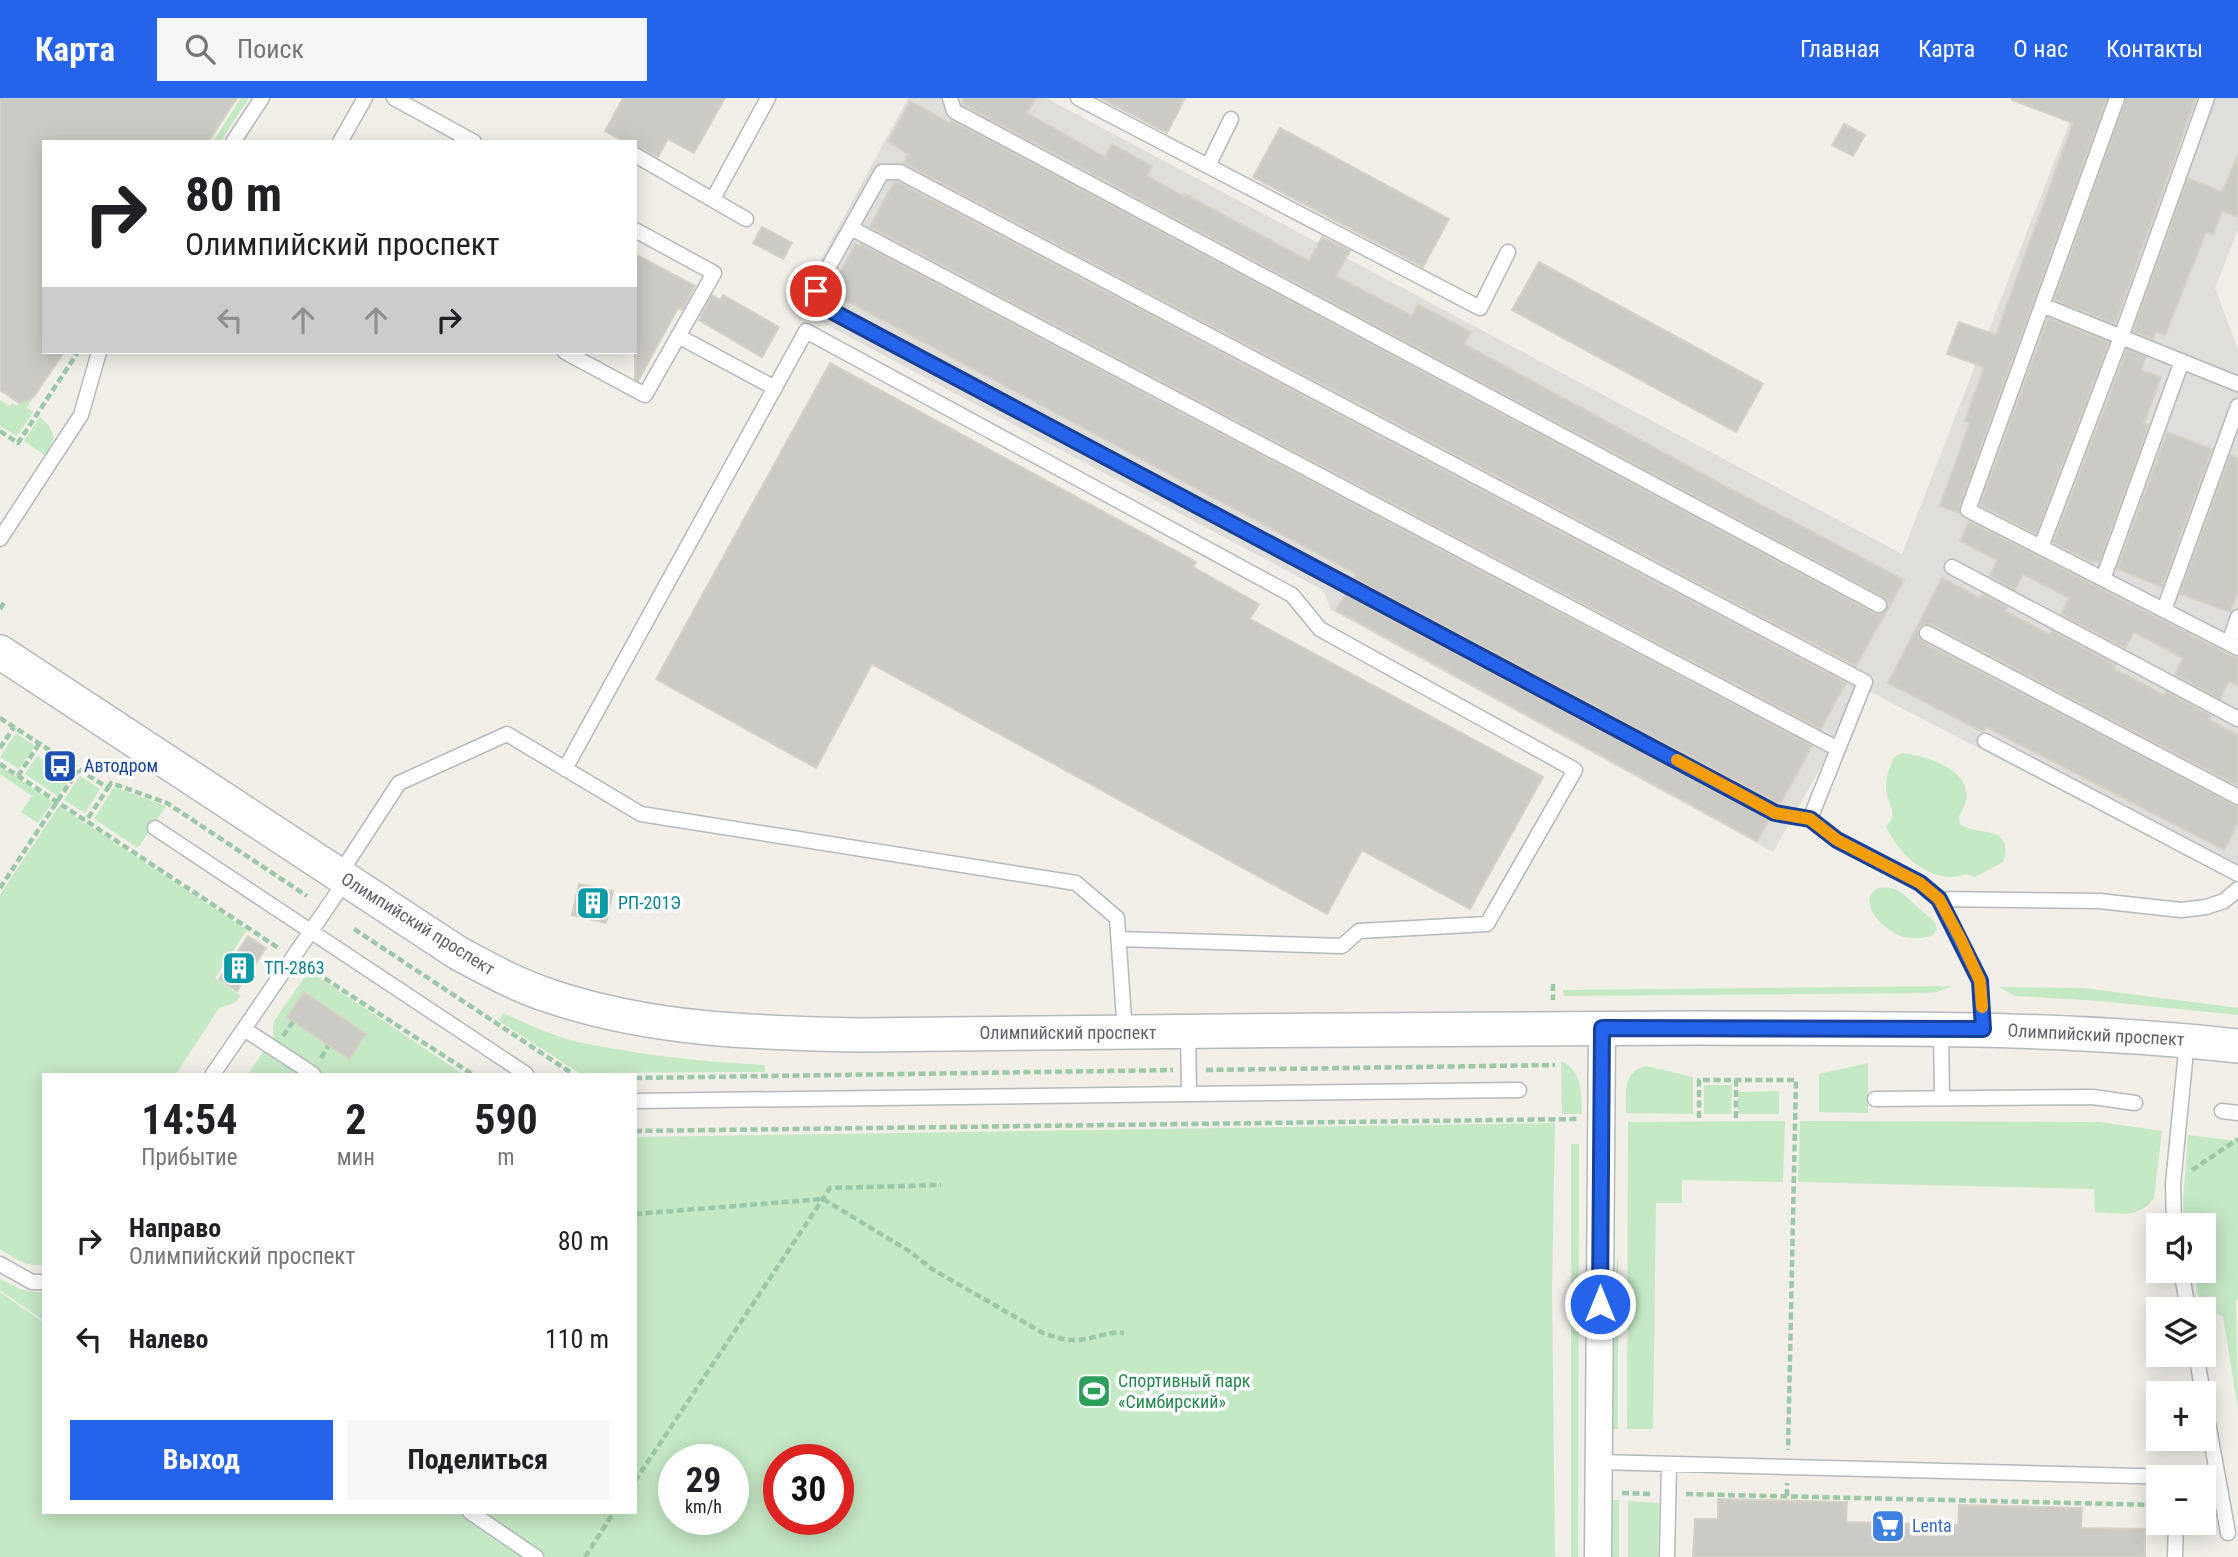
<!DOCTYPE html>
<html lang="ru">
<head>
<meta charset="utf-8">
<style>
  body { margin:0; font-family:"Roboto Condensed",sans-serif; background:#f6f6f6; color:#202124; height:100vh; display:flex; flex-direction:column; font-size:26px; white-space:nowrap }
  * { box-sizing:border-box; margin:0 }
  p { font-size:23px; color:#757577 }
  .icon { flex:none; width:38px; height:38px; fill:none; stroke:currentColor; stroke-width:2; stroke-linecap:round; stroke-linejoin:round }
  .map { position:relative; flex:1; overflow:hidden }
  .details { position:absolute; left:42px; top:975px; width:595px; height:441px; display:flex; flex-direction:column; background:#fff; border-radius:0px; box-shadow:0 4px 18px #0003 }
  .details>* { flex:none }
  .banner { position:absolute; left:42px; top:42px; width:595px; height:214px; border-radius:0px; box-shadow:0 4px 18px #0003; background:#fff; color:#202124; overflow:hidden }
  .controls { position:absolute; left:2146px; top:1115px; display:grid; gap:14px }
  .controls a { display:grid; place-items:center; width:70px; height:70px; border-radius:0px; background:#fff; box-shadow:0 4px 18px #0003; font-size:35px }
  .speed { position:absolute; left:658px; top:1346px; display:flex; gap:14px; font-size:35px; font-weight:700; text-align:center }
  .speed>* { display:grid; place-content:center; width:91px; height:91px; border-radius:50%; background:#fff; box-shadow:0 4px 18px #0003; line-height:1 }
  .speed small { font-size:18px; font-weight:400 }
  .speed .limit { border:10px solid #d22; background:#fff; color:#111 }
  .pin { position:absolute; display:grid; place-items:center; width:60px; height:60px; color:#fff; margin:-30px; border:4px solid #fff; border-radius:50%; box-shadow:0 2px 7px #0007 }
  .me { position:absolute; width:77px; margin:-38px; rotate:0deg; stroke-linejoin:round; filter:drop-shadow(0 0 5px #0008) }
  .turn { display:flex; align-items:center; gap:24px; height:147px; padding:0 28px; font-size:32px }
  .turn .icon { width:91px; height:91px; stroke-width:2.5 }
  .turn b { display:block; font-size:49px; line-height:60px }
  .lanes { display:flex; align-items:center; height:66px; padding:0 28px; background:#0003; justify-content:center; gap:35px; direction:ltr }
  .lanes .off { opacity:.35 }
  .eta { display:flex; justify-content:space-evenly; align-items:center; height:119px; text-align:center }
  .eta b { font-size:42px; font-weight:700; line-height:49px }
  .button { display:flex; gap:14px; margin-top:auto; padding:14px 28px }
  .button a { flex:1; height:80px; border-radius:0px; background:#2563eb; color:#fff; font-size:28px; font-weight:700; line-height:80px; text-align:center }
  .button a+a { background:#f6f6f6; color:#202124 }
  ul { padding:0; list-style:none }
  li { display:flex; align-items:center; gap:21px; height:98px; padding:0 28px }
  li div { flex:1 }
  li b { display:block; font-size:26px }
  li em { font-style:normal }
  header { display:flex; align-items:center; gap:42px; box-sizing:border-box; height:98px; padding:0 35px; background:#2563eb; color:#fff }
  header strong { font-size:33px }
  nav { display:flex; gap:38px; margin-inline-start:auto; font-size:24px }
  .search { width:490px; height:63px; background:#f6f6f6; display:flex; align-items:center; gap:18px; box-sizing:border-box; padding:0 24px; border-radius:0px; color:#757577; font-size:26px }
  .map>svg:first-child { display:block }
  .industrial { fill:#e0deda }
  .green { fill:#c5e8c5; fill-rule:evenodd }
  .building { fill:#cccac5; stroke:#d6d1c6; stroke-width:2 }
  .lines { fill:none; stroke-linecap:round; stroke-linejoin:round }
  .service-casing { stroke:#b5b8bc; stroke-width:17 }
  .minor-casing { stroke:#b5b8bc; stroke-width:29 }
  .tertiary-casing { stroke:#b5b8bc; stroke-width:36 }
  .path { stroke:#9cc7a9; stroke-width:4.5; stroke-dasharray:7 3.5; stroke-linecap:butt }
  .service { stroke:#fff; stroke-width:14 }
  .minor { stroke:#fff; stroke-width:26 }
  .tertiary { stroke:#fff; stroke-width:33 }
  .route-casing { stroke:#184099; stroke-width:18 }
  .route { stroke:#2563eb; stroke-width:12 }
  .slow { stroke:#f59e0b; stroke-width:12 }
  .labels { text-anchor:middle; stroke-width:7; stroke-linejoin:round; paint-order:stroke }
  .transit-label { font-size:18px; fill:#164399; stroke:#fff; text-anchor:start }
  .culture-label { font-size:18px; fill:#0d838f; stroke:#fff; text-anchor:start }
  .street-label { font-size:18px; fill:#5f6368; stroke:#fff }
  .leisure-label { font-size:18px; fill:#27864d; stroke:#fff; text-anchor:start }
  .shop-label { font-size:18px; fill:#366cbe; stroke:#fff; text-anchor:start }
</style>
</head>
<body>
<header>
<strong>Карта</strong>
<div class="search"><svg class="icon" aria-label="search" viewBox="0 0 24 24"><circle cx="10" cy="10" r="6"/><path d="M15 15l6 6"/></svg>Поиск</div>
<nav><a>Главная</a><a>Карта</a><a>О нас</a><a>Контакты</a></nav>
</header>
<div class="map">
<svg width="2238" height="1459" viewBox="0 0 2238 1459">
  <rect width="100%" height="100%" fill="#f1efe8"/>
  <!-- industrial -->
  <path class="industrial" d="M 908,0 L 1046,0 L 1902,456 L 2079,0 L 2238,0 L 2238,132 L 2215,190 L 2238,252 L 2238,785 L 1865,591 L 1773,754 L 1331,512 L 1323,492 L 810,218 L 801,198 Z"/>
  <!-- green -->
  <path class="green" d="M 241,0 L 249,0 L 220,44 L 213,44 Z
    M 32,300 L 27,310 L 33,314 L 17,338 L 0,328 L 0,302 L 10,308 L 12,305 L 17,308 L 20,303 L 26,304 Z
    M 40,319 L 49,328 L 54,339 L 46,358 L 24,343 Z
    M 16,635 L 35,648 L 19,671 L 0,659 Z
    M 1902,655 C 1933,659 1986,677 1959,718 L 1960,726 C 1976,739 2016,725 2003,764 L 1975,779 L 1966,776 C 1934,789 1898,757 1886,728 C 1901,715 1885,704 1886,687 C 1886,678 1891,668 1893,660 Z
    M 37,658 L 70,680 L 58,698 L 25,676 Z
    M 0,668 L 53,704 L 38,725 L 21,714 L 32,698 L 0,676 Z
    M 80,678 L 100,691 L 85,715 L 64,702 Z
    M 114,689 L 166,708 L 138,750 L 94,721 Z
    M 59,708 L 247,832 L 215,880 L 241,898 L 234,905 L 219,910 L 176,976 L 44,976 L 44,1167 C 26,1169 15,1161 0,1151 L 0,797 Z
    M 1878,790 C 1901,787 1908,802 1923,814 C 1930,820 1935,821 1937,831 L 1932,838 C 1923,840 1913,841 1904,839 C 1886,835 1854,804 1878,790 Z
    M 309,873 L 463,976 L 248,976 L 274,938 L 273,929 L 274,923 Z
    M 1953,888 L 1937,894 L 1926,895 L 1564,898 L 1563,892 Z
    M 1999,889 L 2084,890 L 2238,910 L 2238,917 L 2100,903 L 2015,898 Z
    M 503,915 C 527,926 553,938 578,944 C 639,957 703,964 765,967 L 765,974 L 579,975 L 499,923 Z
    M 1561,963 C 1583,973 1581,996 1582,1016 L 1562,1016 Z
    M 1868,965 L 1868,1015 L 1819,1014 L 1819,976 Z
    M 1646,968 L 1693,979 L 1693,1016 L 1626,1015 C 1626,995 1622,974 1646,968 Z
    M 1704,987 L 1732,987 L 1731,1016 L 1704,1016 Z
    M 1779,993 L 1779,1016 L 1738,1016 L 1738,994 Z
    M 1785,1023 L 1783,1084 L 1682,1082 L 1682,1105 L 1656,1105 L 1653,1331 L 1627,1331 L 1628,1024 Z
    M 1800,1023 L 2100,1024 L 2162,1033 L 2154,1100 C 2141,1121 2116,1115 2095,1114 L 2094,1091 L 1798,1084 Z
    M 1555,1025 L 1552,1191 L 1555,1459 L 0,1459 L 0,1194 L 44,1225 L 44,1414 L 635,1414 L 635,1039 ZM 674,1362 L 733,1362 L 733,1421 L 674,1421 ZM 779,1362 L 838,1362 L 838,1421 L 779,1421 Z
    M 2188,1037 L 2238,1043 L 2238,1201 L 2236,1202 L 2238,1311 L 2223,1219 L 2218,1216 L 2203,1218 L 2203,1211 L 2201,1211 L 2194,1173 L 2203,1172 L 2203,1127 L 2185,1127 L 2183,1104 Z
    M 1571,1046 L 1579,1046 L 1578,1459 L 1571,1459 Z
    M 1618,1158 L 1618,1331 L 1610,1331 L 1610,1221 Z
    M 0,1181 L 22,1192 L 44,1195 L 44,1223 L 0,1192 Z
    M 1611,1402 L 1619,1402 L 1619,1459 L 1610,1459 Z
    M 1628,1403 L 1659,1405 L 1658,1459 L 1628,1459 Z"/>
  <!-- building -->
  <path class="building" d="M 0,0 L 237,0 L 208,44 L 44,44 L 44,254 L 64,254 L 35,297 L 30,302 L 19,305 L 0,292 Z
    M 623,0 L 725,0 L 694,55 L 668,41 L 658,59 L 635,47 L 635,44 L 625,44 L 605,33 Z
    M 964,0 L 1036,0 L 1027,15 L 1105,59 L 1112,46 L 1152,68 L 1147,78 L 1183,98 L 1185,96 L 1309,163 L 1322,139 L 1350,153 L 1336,178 L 1412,218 L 1418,206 L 1471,234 L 1464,246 L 1723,387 L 1904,482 L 1856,568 L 904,65 L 908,56 L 888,44 L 910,3 L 950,25 L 951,22 L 1874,515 L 1880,517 L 1887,512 L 1889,506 L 1884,499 L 962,6 Z
    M 1100,0 L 1185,0 L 1167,35 Z
    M 2012,0 L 2107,0 L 1959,409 L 1959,415 L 1940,408 L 1970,324 L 1965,323 L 1984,269 L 1947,256 L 1959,224 L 1996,237 L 2073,25 L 2012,2 Z
    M 2126,0 L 2196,0 L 2115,226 L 2054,202 Z
    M 1844,26 L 1865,37 L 1853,58 L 1832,47 Z
    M 1280,30 L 1449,121 L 1423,169 L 1253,79 Z
    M 2238,57 L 2238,119 L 2222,113 L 2213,137 L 2206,134 L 2165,237 L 2156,233 L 2153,241 L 2133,233 L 2188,80 L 2222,94 Z
    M 894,84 L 898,84 L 1846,585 L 1821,631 L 870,129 Z
    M 762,129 L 792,145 L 783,161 L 753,145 Z
    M 855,146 L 859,148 L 861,146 L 1812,648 L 1782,703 L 1778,705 L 1354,480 L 1356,476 L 830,194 Z
    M 635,156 L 695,188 L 682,212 L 678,210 L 638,283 L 635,281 Z
    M 1539,164 L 1763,286 L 1736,334 L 1512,212 Z
    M 712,197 L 720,202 L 723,197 L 779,229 L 762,259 L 699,222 Z
    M 2048,220 L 2109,244 L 2036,436 L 1980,407 Z
    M 2127,251 L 2146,259 L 2141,272 L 2161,279 L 2144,325 L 2149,327 L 2099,465 L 2092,462 L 2092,464 L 2053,445 Z
    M 830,265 L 1196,464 L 1193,469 L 1259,506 L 1250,521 L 1543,679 L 1470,811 L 1362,752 L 1327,816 L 872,566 L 816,670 L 656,581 Z
    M 2167,334 L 2212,351 L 2162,489 L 2117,471 Z
    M 2230,357 L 2238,360 L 2238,492 L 2230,514 L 2180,496 Z
    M 1969,423 L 2238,561 L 2238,588 L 2229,583 L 2220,601 L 2175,576 L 2183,560 L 2134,534 L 2125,550 L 2061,516 L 2069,500 L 2023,476 L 2015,492 L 1990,478 L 1997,462 L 1960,443 Z
    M 1942,480 L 1980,500 L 1982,496 L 2007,509 L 2005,513 L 2050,537 L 2052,533 L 2116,567 L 2114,571 L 2164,597 L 2166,593 L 2211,618 L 2209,622 L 2238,637 L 2238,688 L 1931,526 L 1922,527 L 1918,531 L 1919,540 L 1923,544 L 2238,709 L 2238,725 L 2224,752 L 1986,629 L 1983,634 L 1888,585 Z
    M 1345,497 L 1769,722 L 1757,743 L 1336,512 Z
    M 579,786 L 613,793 L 606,825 L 572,817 Z
    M 248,838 L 266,850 L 237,893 L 219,881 Z
    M 304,894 L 366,936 L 349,961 L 287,919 Z
    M 1718,1401 L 1847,1404 L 1846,1424 L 1958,1427 L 1959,1407 L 2082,1410 L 2081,1430 L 2145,1431 L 2145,1459 L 1693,1459 L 1695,1421 L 1718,1421 Z"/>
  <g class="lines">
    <!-- service casing -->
    <g class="service-casing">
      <path id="service" d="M 394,0 L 474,44
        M 950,0 L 954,13 L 1879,507
        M 1078,0 L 1208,68 L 1231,21
        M 2117,0 L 1968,412 L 2238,550
        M 233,44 L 262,0
        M 340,44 L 365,0
        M 635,57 L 746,121
        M 1208,68 L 1480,210 L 1508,154
        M 713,101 L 768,0
        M 851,130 L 1838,651 L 1810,721
        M 2042,207 L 2238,286
        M 678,238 L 775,290
        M 565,254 L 645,297 L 714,175 L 635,132
        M 0,441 L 81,317 L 99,254
        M 2041,449 L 2121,239 L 2207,0
        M 1952,469 L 2238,621
        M 2103,481 L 2182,263
        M 2164,512 L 2238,308
        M 1927,535 L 2238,699
        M 2229,545 L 2238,519
        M 1985,643 L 2238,776
        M 1838,651 L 1865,584 L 900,74 L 882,74 L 815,193 L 824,209 L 1775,714 L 1810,721 L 1837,742 L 1920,785 L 1939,801 L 2099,803 L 2181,812 L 2206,809 L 2224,803 L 2238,791
        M 565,671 L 806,233 L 1292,497 L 1320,531 L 1575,672 L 1487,826 L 1359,833 L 1342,848 L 1119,841
        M 155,730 L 526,976
        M 339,777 L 399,685 L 507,636 L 641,716 L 1076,785 L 1117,820 L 1125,935
        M 1939,801 L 1980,883 L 1983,931
        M 244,931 L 313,976
        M 1941,931 L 1942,1000
        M 1188,934 L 1189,996 L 1519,992
        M 213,976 L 346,782
        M 1875,1001 L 2093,999 L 2135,1005
        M 635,1003 L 1189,996
        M 2222,1013 L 2238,1015
        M 2174,1127 L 2173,1086 L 2187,943
        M 0,1166 L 32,1184 L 44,1184
        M 2181,1172 L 2188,1211
        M 2196,1256 L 2203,1295
        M 2203,1297 L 2228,1435
        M 1599,1364 L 2174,1379
        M 470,1414 L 536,1459
        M 1667,1459 L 1669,1366
        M 2175,1459 L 2176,1424"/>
    </g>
    <!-- minor casing -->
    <g class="minor-casing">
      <path id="minor" d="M 1598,1459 L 1602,930"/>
    </g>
    <!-- tertiary casing -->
    <g class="tertiary-casing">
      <path id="tertiary" d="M 0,554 L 458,855 C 488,871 518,888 550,898 C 650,932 756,935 861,937 C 1140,934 1420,930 1699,930 C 1879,931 2059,928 2238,948"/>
    </g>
    <!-- path -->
    <path class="path" d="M 0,333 L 18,345 L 78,254
      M 0,511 L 5,503
      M 0,620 L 108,690 L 86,723
      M 0,650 L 14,629
      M 0,666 L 280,851
      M 18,678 L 39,646
      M 108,690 L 111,685 L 167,705 L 307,798
      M 0,790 L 78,672
      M 354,831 L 573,976
      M 307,869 L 472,976
      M 1553,886 L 1553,902
      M 283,938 L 293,924
      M 321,960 L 328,948
      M 1206,972 L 1555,967
      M 635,980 L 1173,972
      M 1699,1020 L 1699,982 L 1796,982 L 1788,1352
      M 1736,1020 L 1736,982
      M 635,1033 L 1579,1021
      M 2192,1072 L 2238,1041
      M 635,1116 L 823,1101 L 909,1153 L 932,1171 L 1043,1235 C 1055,1239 1066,1243 1078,1242 C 1094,1241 1107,1233 1124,1235
      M 635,1383 L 830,1090 L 941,1087
      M 1622,1395 L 1653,1396
      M 1686,1396 L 2158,1407
      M 1787,1398 L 1787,1385
      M 585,1459 L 614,1414"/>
    <!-- service -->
    <use href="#service" class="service"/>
    <!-- minor -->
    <use href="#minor" class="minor"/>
    <!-- tertiary -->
    <use href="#tertiary" class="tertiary"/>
  </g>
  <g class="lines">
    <!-- route casing -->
    <g class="route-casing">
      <path id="route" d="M 816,193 L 824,209 L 1775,715 L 1810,721 L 1837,742 L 1920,785 L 1939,801 L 1980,883 L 1983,931 L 1602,930 L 1600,1206"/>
    </g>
    <!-- route -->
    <use href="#route" class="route"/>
    <!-- slow -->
    <path class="slow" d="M 1677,662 L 1775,715 L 1810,721 L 1837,742 L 1920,785 L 1939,801 L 1960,840 L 1980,883 L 1982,909"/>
  </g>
  <!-- icons -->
  <defs>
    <g id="bus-square" transform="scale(1.75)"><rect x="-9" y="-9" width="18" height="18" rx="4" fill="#1a4fb4" stroke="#fff"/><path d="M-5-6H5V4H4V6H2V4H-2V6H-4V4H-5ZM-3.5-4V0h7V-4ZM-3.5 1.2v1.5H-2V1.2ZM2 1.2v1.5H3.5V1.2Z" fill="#fff"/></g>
    <g id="building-square" transform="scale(1.75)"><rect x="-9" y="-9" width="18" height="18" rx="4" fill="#0f9aa8" stroke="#fff"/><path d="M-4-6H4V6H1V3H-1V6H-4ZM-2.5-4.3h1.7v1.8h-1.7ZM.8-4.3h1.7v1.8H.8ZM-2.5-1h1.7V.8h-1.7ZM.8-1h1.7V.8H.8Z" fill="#fff"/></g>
    <g id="stadium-square" transform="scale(1.75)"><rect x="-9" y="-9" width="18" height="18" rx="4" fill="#2e9e5b" stroke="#fff"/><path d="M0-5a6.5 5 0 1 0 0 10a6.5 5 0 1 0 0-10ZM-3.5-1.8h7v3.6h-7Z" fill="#fff"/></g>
    <g id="supermarket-square" transform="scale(1.75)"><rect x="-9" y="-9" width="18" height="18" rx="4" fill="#3f7fe0" stroke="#fff"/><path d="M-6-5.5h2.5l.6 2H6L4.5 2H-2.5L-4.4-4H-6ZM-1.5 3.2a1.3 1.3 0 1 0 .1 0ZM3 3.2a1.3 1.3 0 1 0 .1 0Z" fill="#fff"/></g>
  </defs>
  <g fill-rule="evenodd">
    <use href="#bus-square" x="60" y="668"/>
    <use href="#building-square" x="593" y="805"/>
    <use href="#building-square" x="239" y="870"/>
    <use href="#stadium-square" x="1094" y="1293"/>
    <use href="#supermarket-square" x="1888" y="1428"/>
  </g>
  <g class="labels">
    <!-- transit labels -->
    <g class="transit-label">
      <text x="84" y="674">Автодром</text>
    </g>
    <!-- culture labels -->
    <g class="culture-label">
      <text x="618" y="811">РП-201Э</text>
      <text x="264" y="876">ТП-2863</text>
    </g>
    <!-- street labels -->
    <g class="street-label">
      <text transform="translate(418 826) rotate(32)" y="6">Олимпийский проспект</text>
      <text x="1068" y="941">Олимпийский проспект</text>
      <text transform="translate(2096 937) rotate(3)" y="6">Олимпийский проспект</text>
    </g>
    <!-- leisure labels -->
    <g class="leisure-label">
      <text x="1118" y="1289">Спортивный парк<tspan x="1118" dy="21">«Симбирский»</tspan></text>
    </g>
    <!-- shop labels -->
    <g class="shop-label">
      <text x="1912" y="1434">Lenta</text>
    </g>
  </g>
</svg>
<div class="controls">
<a><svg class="icon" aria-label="sound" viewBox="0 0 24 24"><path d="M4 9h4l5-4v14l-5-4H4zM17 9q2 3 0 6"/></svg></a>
<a><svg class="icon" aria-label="layers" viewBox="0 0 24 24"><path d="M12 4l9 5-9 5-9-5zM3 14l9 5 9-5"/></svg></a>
<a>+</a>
<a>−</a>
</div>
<div class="speed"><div>29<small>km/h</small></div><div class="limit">30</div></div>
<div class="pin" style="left:816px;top:193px;background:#d93025"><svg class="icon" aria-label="arrive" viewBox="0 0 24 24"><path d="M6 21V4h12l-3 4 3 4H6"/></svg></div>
<svg class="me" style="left:1600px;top:1206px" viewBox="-20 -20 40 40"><circle r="17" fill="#2563eb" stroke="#fff" stroke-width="3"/><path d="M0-11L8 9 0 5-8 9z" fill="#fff"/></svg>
<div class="banner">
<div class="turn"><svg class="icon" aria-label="right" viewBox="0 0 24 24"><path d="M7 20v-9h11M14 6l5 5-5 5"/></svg><div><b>80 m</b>Олимпийский проспект</div></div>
<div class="lanes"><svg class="icon off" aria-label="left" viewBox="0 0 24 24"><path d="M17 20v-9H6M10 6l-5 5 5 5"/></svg><svg class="icon off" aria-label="ahead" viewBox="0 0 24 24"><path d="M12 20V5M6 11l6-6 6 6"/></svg><svg class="icon off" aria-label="ahead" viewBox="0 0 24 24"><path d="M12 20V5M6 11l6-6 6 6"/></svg><svg class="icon" aria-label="right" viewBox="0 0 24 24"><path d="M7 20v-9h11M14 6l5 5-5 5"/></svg></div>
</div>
<section class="details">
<div class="eta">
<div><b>14:54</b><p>Прибытие</p></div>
<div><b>2</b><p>мин</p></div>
<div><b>590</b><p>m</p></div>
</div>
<ul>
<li><svg class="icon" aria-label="right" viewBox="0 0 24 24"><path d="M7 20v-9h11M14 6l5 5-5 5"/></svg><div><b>Направо</b><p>Олимпийский проспект</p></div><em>80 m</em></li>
<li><svg class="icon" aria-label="left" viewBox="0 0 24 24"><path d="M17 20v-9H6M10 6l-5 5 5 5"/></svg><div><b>Налево</b></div><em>110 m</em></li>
</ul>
<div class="button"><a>Выход</a><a>Поделиться</a></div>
</section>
</div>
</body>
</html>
